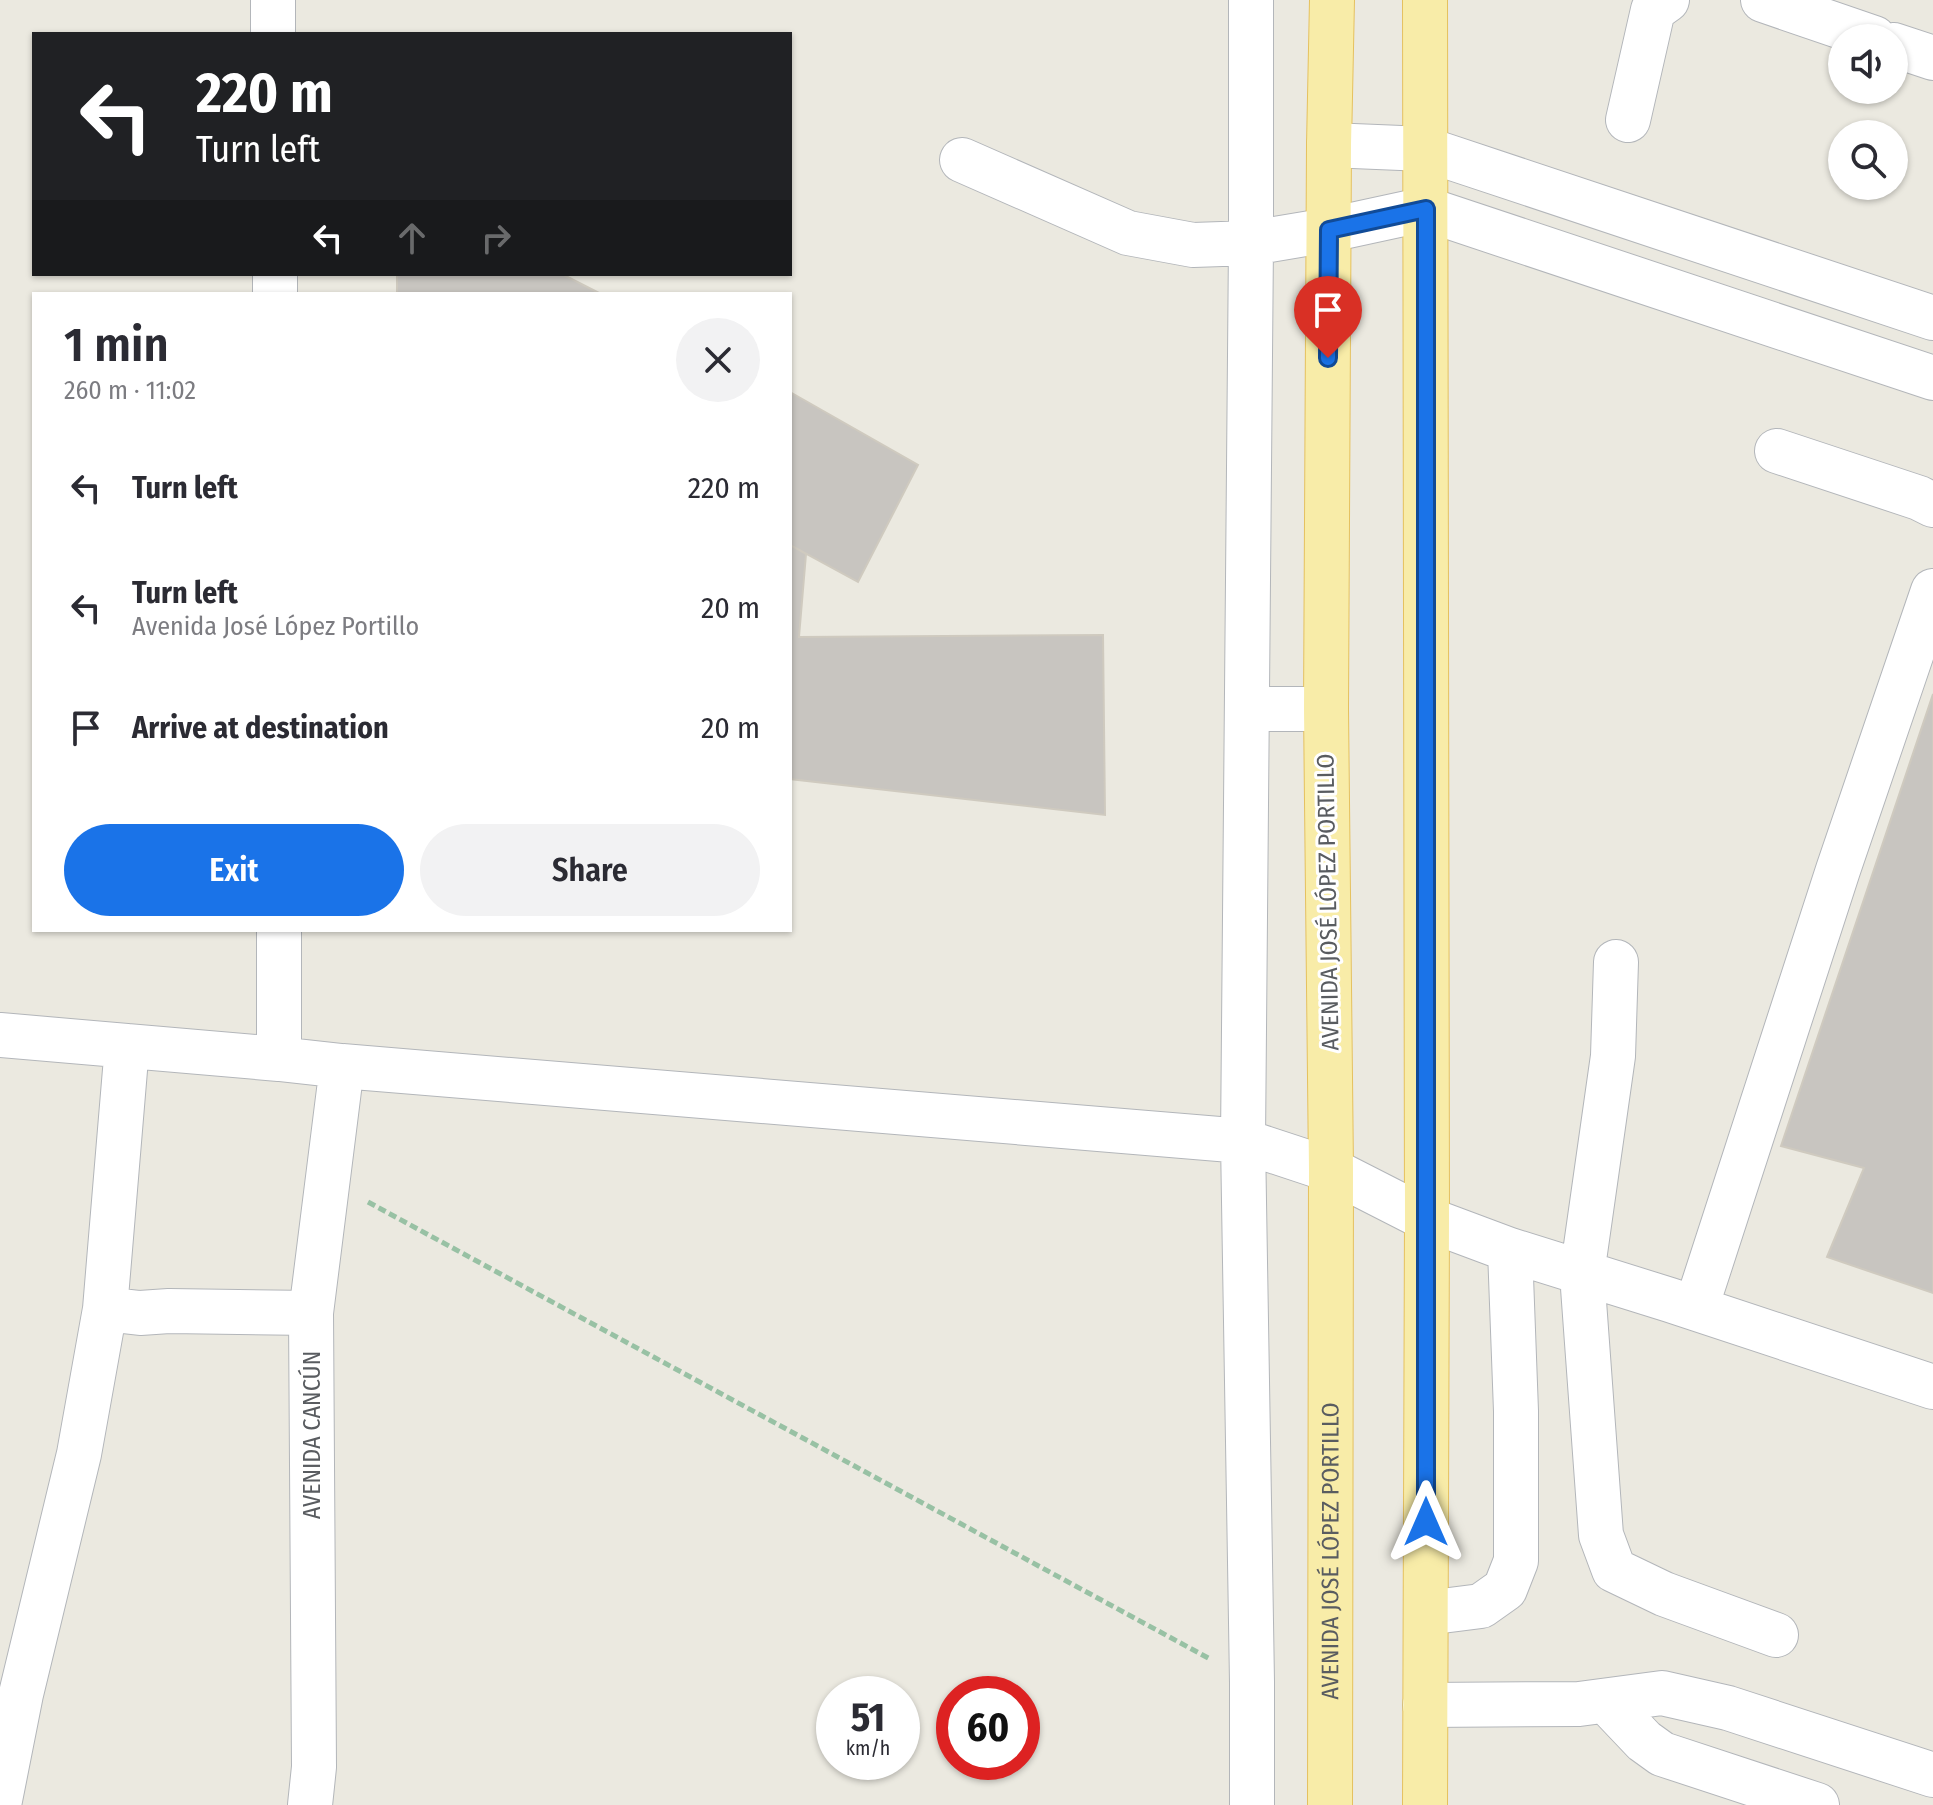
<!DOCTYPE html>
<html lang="en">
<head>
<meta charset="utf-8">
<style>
  body { margin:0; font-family:"Fira Sans Condensed",sans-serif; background:#f2f2f3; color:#2b2b33; height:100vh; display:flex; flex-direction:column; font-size:30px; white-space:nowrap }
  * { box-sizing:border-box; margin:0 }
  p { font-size:26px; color:#7c7c81 }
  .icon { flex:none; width:44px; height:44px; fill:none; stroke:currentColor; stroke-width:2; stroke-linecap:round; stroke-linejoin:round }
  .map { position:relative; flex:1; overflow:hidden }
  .drawer { position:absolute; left:32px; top:292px; width:760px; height:640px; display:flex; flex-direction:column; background:#fff; border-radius:0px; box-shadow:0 2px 6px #0004 }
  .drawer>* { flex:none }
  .hud { position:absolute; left:32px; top:32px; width:760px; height:244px; border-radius:0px; box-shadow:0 2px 6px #0004; background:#202124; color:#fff; overflow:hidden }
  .fabs { position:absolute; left:1828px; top:24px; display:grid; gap:16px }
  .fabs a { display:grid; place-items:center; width:80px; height:80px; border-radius:50%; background:#fff; box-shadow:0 2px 6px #0004; font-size:40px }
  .speed { position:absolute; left:816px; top:1676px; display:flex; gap:16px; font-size:40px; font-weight:700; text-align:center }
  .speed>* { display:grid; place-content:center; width:104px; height:104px; border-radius:50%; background:#fff; box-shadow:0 2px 6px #0004; line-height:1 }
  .speed small { font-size:20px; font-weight:400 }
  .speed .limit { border:12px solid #d22; background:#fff; color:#111 }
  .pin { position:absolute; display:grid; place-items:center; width:68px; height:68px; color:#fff; margin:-82px -34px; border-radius:50% 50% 50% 0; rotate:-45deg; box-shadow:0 0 8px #0007 }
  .pin .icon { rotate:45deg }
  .me { position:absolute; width:88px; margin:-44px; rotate:0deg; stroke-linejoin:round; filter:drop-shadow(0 0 6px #0008) }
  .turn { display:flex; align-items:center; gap:28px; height:168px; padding:0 32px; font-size:36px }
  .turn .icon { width:104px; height:104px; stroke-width:2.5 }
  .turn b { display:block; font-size:56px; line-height:68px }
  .lanes { display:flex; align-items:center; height:76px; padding:0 32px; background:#0003; justify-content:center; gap:40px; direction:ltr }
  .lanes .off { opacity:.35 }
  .round { display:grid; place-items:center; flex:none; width:84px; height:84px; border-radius:42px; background:#f2f2f3 }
  .head { display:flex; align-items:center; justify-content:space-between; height:136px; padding:0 32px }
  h1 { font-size:48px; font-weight:600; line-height:60px }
  .primary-button { display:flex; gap:16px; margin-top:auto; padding:16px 32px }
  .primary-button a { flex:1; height:92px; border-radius:48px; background:#1a73e8; color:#fff; font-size:32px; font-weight:600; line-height:92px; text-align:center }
  .primary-button a+a { background:#f2f2f3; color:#2b2b33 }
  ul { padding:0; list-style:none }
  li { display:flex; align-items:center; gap:24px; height:120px; padding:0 32px }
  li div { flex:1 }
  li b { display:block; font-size:30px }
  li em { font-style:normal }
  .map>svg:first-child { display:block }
  .building { fill:#c8c5c0; stroke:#cfcabf; stroke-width:2 }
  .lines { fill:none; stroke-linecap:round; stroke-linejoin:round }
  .minor-casing { stroke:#b3b6ba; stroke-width:46 }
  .major-casing { stroke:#e5c15f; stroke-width:46 }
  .path { stroke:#98c1a4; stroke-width:5; stroke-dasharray:8 4; stroke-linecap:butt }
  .minor { stroke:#fff; stroke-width:44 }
  .major { stroke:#f8eca8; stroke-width:44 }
  .route-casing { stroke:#114b97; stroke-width:20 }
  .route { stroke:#1a73e8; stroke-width:14 }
  .labels { text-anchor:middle; stroke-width:6; stroke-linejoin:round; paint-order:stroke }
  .street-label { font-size:24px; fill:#595c60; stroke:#fff }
</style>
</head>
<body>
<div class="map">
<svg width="1933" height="1805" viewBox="0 0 1933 1805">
  <rect width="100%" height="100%" fill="#ebe9e0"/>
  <!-- building -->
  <path class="building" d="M 397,274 L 562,274 L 601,294 L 397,294 Z
    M 790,392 L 918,465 L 858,582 L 790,545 Z
    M 790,545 L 806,554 L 799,637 L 1103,635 L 1105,815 L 790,779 Z
    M 1933,694 L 1933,1293 L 1827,1257 L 1864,1168 L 1781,1146 Z"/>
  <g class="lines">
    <!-- minor casing -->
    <g class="minor-casing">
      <path id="minor" d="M 273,0 L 273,34
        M 1251,0 L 1251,243 L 1243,1141 L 1252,1682 L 1252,1805
        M 1763,0 L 1874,38
        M 1894,45 L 1933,58
        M 1628,120 L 1653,10 L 1667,0
        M 1329,145 L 1425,149 L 1933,318
        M 962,160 L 1128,233 L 1193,245 L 1251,243 L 1329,230 L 1426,209 L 1933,378
        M 275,274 L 275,294
        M 1777,451 L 1919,498 L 1933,505
        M 1247,709 L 1326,709
        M 279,930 L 279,1059
        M 1616,962 L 1613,1056 L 1582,1274 L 1601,1535 L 1614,1570 L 1664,1594 L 1776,1635
        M 0,1035 L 279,1059 L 342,1066 L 1243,1141 L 1331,1170 L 1427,1219 L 1510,1250 L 1670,1300 L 1933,1387
        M 1696,1308 L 1838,870 L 1933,591
        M 105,1309 L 140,1313 L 169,1311 L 311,1313
        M 1426,1613 L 1481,1606 L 1505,1589 L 1516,1561 L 1516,1411 L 1510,1250
        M 1606,1701 L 1644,1741 L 1662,1754 L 1817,1805
        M 1425,1705 L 1579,1704 L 1662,1693 L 1728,1708 L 1933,1775
        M 0,1800 L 21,1694 L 79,1454 L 105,1309 L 127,1046
        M 310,1805 L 314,1767 L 311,1313 L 342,1066"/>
    </g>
    <!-- major casing -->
    <g class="major-casing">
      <g id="major">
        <path id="s1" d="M 1330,1805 L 1331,1170 L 1326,709 L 1329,145 L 1332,0"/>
        <path d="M 1425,1805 L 1427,1219 L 1425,0"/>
      </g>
    </g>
    <!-- path -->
    <path class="path" d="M 368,1202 L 1210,1659"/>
    <!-- minor -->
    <use href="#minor" class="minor"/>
    <!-- major -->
    <use href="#major" class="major"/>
  </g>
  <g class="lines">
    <!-- route casing -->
    <g class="route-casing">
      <path id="route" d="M 1328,358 L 1329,230 L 1426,209 L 1426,1522"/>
    </g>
    <!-- route -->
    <use href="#route" class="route"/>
  </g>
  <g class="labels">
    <!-- street labels -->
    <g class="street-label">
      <text transform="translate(1328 902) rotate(-91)" y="8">AVENIDA JOSÉ LÓPEZ PORTILLO</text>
      <text transform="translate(312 1435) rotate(-90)" y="8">AVENIDA CANCÚN</text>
      <text dy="8" stroke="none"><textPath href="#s1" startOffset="254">AVENIDA JOSÉ LÓPEZ PORTILLO</textPath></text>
    </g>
  </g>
</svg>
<div class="fabs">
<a><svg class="icon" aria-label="sound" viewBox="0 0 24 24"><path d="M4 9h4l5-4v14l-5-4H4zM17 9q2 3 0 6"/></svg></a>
<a><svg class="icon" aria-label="search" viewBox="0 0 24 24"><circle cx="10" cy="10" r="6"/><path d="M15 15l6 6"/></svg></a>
</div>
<div class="speed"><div>51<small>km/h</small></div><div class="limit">60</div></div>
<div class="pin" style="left:1328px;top:358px;background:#d93025"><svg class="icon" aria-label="arrive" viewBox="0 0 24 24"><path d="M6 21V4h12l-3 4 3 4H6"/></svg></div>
<svg class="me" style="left:1426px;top:1522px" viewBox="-20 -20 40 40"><path d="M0-17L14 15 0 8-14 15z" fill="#1a73e8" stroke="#fff" stroke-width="4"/></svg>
<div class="hud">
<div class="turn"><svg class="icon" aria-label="left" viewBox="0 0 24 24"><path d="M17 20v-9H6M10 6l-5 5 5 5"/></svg><div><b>220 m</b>Turn left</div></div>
<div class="lanes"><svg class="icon" aria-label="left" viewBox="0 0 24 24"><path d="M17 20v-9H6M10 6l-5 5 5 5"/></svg><svg class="icon off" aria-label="ahead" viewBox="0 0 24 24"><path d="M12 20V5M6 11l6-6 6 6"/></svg><svg class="icon off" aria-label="right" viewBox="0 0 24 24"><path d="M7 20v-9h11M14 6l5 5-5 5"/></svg></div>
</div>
<section class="drawer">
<div class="head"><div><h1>1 min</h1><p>260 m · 11:02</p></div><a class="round"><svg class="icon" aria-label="close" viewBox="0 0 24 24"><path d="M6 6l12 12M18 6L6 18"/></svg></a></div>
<ul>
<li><svg class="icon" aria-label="left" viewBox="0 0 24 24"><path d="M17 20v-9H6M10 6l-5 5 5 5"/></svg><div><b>Turn left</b></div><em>220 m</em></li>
<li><svg class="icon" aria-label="left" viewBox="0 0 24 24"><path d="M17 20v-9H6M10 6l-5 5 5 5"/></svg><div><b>Turn left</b><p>Avenida José López Portillo</p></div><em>20 m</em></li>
<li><svg class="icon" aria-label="arrive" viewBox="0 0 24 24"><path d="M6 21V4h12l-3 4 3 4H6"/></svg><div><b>Arrive at destination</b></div><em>20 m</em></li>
</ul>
<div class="primary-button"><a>Exit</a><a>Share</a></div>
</section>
</div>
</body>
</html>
